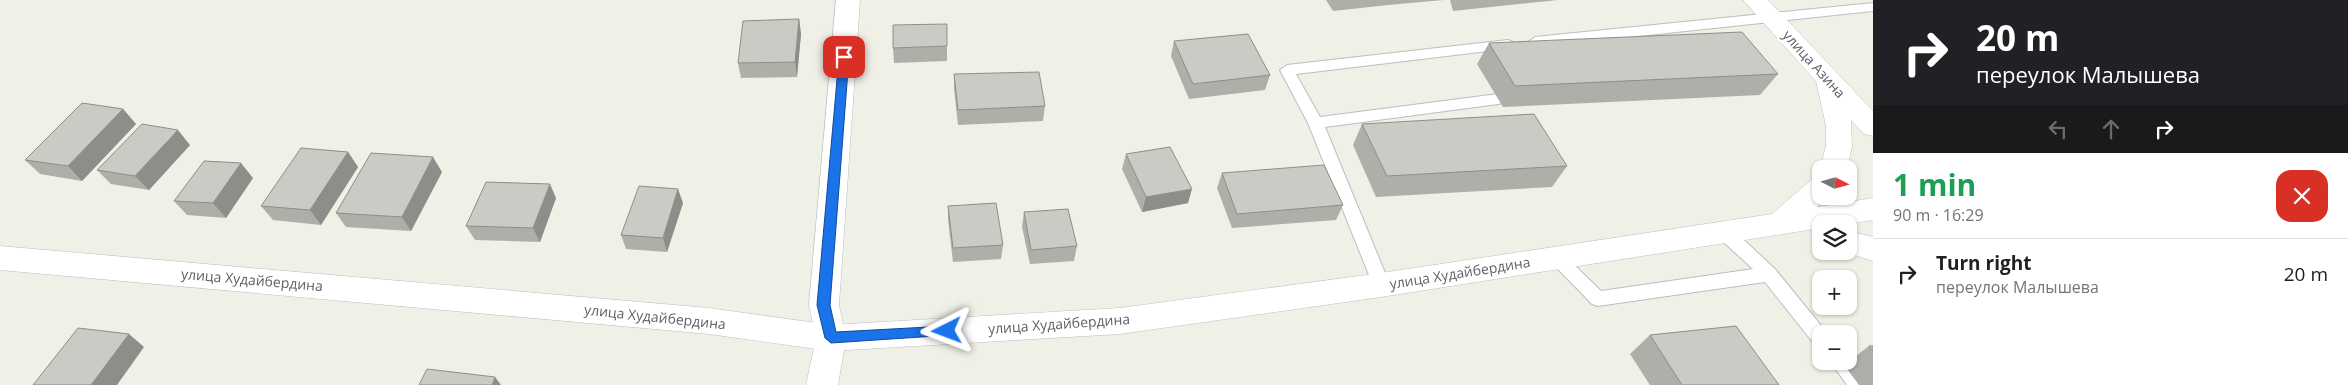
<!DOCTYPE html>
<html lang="en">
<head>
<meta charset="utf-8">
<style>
  body { margin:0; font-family:"Open Sans",sans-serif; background:#f2f2f2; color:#202124; height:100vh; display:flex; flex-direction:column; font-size:19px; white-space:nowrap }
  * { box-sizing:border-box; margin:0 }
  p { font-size:16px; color:#757577 }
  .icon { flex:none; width:28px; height:28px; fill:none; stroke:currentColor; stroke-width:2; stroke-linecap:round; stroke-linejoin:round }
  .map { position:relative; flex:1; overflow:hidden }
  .panel { display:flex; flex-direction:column; background:#fff; width:475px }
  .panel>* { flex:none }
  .guide { background:#202124; color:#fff; overflow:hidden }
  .needle { width:32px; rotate:96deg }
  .controls { position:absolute; left:1812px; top:160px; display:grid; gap:10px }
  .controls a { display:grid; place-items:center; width:45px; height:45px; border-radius:10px; background:#fff; box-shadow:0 1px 4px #0004; font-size:25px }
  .pin { position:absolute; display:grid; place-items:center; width:42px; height:42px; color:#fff; margin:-21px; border-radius:10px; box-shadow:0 2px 8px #0006 }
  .me { position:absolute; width:55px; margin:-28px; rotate:267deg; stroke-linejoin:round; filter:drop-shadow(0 0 4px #0008) }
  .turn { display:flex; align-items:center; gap:18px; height:105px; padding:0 20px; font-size:22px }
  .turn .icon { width:65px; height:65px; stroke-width:2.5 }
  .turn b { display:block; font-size:35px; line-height:42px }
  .lanes { display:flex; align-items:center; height:48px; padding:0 20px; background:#0003; justify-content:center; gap:25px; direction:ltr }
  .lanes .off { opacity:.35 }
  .round { display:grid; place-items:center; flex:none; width:52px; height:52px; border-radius:15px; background:#f2f2f2 }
  .headline { display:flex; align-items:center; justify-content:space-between; height:85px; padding:0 20px }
  h1 { font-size:30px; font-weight:700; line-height:38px; color:#1e9e55 }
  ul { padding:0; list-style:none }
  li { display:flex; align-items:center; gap:15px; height:70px; padding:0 20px; border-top:1px solid #e0e0e0 }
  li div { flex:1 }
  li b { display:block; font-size:19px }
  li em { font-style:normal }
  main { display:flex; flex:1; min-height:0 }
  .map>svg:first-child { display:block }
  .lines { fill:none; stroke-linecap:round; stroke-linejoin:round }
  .lane-casing { stroke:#bbbdc2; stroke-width:2 }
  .street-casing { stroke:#bbbdc2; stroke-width:1 }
  .secondary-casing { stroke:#bcbec4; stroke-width:1 }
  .lane { fill:#fff; fill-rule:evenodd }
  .street { fill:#fff; fill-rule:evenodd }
  .secondary { fill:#fff; fill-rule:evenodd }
  .wall { fill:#afaea9 }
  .shaded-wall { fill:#8f8d89 }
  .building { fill:#cccac4; stroke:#8f8d89 }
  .route { fill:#1a73e8; stroke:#114b97 }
  .labels { text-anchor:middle; stroke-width:4.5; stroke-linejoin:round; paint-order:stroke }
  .street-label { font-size:14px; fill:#5e6167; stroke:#fff }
</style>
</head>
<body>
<main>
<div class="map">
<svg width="1873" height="385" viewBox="0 0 1873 385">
  <rect width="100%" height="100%" fill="#f0f0e7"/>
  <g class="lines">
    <!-- lane casing -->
    <g class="lane-casing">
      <path id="lane" d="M 1873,3 L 1873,11 L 1535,47 L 1528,42 L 1535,37 Z
        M 1508,40 L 1513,42 L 1515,45 L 1513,48 L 1296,74 L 1320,117 L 1498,94 L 1503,95 L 1505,99 L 1503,103 L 1498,104 L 1325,127 L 1390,285 L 1387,290 L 1381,292 L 1375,290 L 1308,123 L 1280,70 L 1287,65 Z
        M 1724,225 L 1730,227 L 1775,269 L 1827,333 L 1821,334 L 1821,347 L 1815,345 L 1765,282 L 1598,306 L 1592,304 L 1547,258 L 1550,253 L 1556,251 L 1562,253 L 1601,291 L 1753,269 L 1718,237 L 1716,232 L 1718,227 Z
        M 1849,359 L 1867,385 L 1847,385 L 1830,361 L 1849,361 Z"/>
    </g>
    <!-- street casing -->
    <g class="street-casing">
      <path id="street" d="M 836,0 L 860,0 L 839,305 L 846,338 L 838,385 L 806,385 L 816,338 L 809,305 Z"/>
    </g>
    <!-- secondary casing -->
    <g class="secondary-casing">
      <path id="secondary" d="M 1743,0 L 1768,0 L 1873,111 L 1873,136 L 1864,134 L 1851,120 L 1852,146 L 1847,169 L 1821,169 L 1821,172 L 1820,169 L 1826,146 L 1826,126 L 1816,81 Z
        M 1821,177 L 1821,196 L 1829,196 L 1817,207 L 1873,198 L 1873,220 L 1848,224 L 1821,224 L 1821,228 L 1381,297 L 1120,334 L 831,351 L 709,334 L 0,270 L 0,246 L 709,308 L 831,325 L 1120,308 L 1381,273 L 1772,214 L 1811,180 Z
        M 1849,231 L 1873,237 L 1873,261 L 1842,251 L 1849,251 Z"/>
    </g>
    <!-- lane -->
    <use href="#lane" class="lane"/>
    <!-- street -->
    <use href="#street" class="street"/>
    <!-- secondary -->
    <use href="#secondary" class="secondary"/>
  </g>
  <!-- wall -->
  <path class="wall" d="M 1326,0 L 1444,0 L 1388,5 L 1333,11 Z
    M 1450,0 L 1558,0 L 1453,11 Z
    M 799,19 L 801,34 L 797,77 L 741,78 L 738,63 Z
    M 1174,41 L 1270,75 L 1265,90 L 1189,99 L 1171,56 Z
    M 1489,43 L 1778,74 L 1760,95 L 1503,107 L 1477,64 Z
    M 947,46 L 947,61 L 894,63 L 893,48 Z
    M 954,74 L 1045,106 L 1043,121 L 958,125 L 954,89 Z
    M 123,109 L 136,124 L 82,181 L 40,174 L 25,160 Z
    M 1362,124 L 1567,166 L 1552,187 L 1376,197 L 1353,145 Z
    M 190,145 L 149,190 L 111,184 L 97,170 Z
    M 348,152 L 358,167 L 321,225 L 273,220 L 261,206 Z
    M 1126,154 L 1188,203 L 1142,212 L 1122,169 Z
    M 442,172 L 411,231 L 346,227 L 336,213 Z
    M 1222,173 L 1343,205 L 1336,220 L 1232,228 L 1217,188 Z
    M 253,178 L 226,218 L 187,215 L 174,201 Z
    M 556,198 L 540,242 L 475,240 L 466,226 Z
    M 683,203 L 667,252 L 626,249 L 621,235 Z
    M 948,206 L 1003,245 L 1001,259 L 953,262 L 948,220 Z
    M 1024,212 L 1077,246 L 1074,261 L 1030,264 L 1022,227 Z
    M 1650,335 L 1779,385 L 1650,385 L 1630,354 Z
    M 1869,346 L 1873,346 L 1873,385 L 1859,385 L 1844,365 Z"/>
  <!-- shaded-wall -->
  <path class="shaded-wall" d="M 799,19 L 801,34 L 797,77 L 795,62 Z
    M 123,109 L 136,124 L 82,181 L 68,166 Z
    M 178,130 L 190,145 L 149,190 L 135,176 Z
    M 348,152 L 358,167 L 321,225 L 310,210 Z
    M 433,157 L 442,172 L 411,231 L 402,217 Z
    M 241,163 L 253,178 L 226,218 L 213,203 Z
    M 550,184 L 556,198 L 540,242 L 533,228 Z
    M 678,189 L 683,203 L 667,252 L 663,238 Z
    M 1192,189 L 1188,203 L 1142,212 L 1146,197 Z
    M 129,334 L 144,347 L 117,385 L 91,385 Z
    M 495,377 L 501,385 L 492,385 Z"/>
  <!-- building -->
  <path class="building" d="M 799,19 L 795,62 L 738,63 L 743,21 Z
    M 947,24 L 947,46 L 893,48 L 893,25 Z
    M 1742,32 L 1778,74 L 1515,86 L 1489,43 Z
    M 1248,34 L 1270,75 L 1193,84 L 1174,41 Z
    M 1039,72 L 1045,106 L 958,110 L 954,74 Z
    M 82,103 L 123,109 L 68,166 L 25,160 Z
    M 1534,114 L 1567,166 L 1387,176 L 1362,124 Z
    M 142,124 L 178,130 L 135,176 L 97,170 Z
    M 1170,147 L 1192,189 L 1146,197 L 1126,154 Z
    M 301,148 L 348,152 L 310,210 L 261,206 Z
    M 371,153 L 433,157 L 402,217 L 336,213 Z
    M 204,161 L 241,163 L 213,203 L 174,201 Z
    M 1324,165 L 1343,205 L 1237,214 L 1222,173 Z
    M 486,182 L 550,184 L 533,228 L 466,226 Z
    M 639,186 L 678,189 L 663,238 L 621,235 Z
    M 996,203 L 1003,245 L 953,248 L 948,206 Z
    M 1068,209 L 1077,246 L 1031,250 L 1024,212 Z
    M 1736,326 L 1779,385 L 1682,385 L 1650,335 Z
    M 78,328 L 129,334 L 91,385 L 33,385 Z
    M 1869,346 L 1873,346 L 1873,351 Z
    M 427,369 L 495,377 L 492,385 L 419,385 Z"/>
  <!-- route -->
  <path class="route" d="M 844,54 L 849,57 L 830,305 L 836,332 L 947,326 L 953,331 L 951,335 L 831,343 L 825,338 L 817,305 L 839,57 Z"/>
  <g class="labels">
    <!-- street labels -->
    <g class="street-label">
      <text transform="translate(1814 64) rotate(48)" y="5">улица Азина</text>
      <text transform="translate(1460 273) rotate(-9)" y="5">улица Худайбердина</text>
      <text transform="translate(252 280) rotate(5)" y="5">улица Худайбердина</text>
      <text transform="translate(655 317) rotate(6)" y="5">улица Худайбердина</text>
      <text transform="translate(1059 324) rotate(-4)" y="5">улица Худайбердина</text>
    </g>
  </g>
</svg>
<div class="controls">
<a><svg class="needle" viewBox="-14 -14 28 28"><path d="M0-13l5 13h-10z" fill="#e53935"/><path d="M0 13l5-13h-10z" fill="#757577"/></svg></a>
<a><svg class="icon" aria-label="layers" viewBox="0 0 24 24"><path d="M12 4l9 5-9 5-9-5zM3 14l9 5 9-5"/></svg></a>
<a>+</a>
<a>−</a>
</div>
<div class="pin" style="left:844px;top:57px;background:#d93025"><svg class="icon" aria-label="arrive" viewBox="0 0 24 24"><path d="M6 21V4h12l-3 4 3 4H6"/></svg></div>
<svg class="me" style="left:947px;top:331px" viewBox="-20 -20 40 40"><path d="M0-17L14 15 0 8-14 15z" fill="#1a73e8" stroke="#fff" stroke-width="4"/></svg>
</div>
<section class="panel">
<div class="guide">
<div class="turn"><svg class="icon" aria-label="right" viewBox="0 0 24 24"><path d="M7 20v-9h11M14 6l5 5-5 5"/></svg><div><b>20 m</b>переулок Малышева</div></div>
<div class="lanes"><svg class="icon off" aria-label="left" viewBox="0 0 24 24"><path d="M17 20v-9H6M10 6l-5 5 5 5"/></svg><svg class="icon off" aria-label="ahead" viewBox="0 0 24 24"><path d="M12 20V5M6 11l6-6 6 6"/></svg><svg class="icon" aria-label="right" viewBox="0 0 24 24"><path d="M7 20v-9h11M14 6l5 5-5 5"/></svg></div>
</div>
<div class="headline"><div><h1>1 min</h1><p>90 m · 16:29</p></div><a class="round" style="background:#d93025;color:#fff"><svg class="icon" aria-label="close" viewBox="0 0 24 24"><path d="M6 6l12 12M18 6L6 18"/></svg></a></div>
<ul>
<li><svg class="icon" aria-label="right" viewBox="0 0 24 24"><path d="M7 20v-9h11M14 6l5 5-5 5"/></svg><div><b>Turn right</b><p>переулок Малышева</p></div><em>20 m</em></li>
</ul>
</section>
</main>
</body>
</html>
